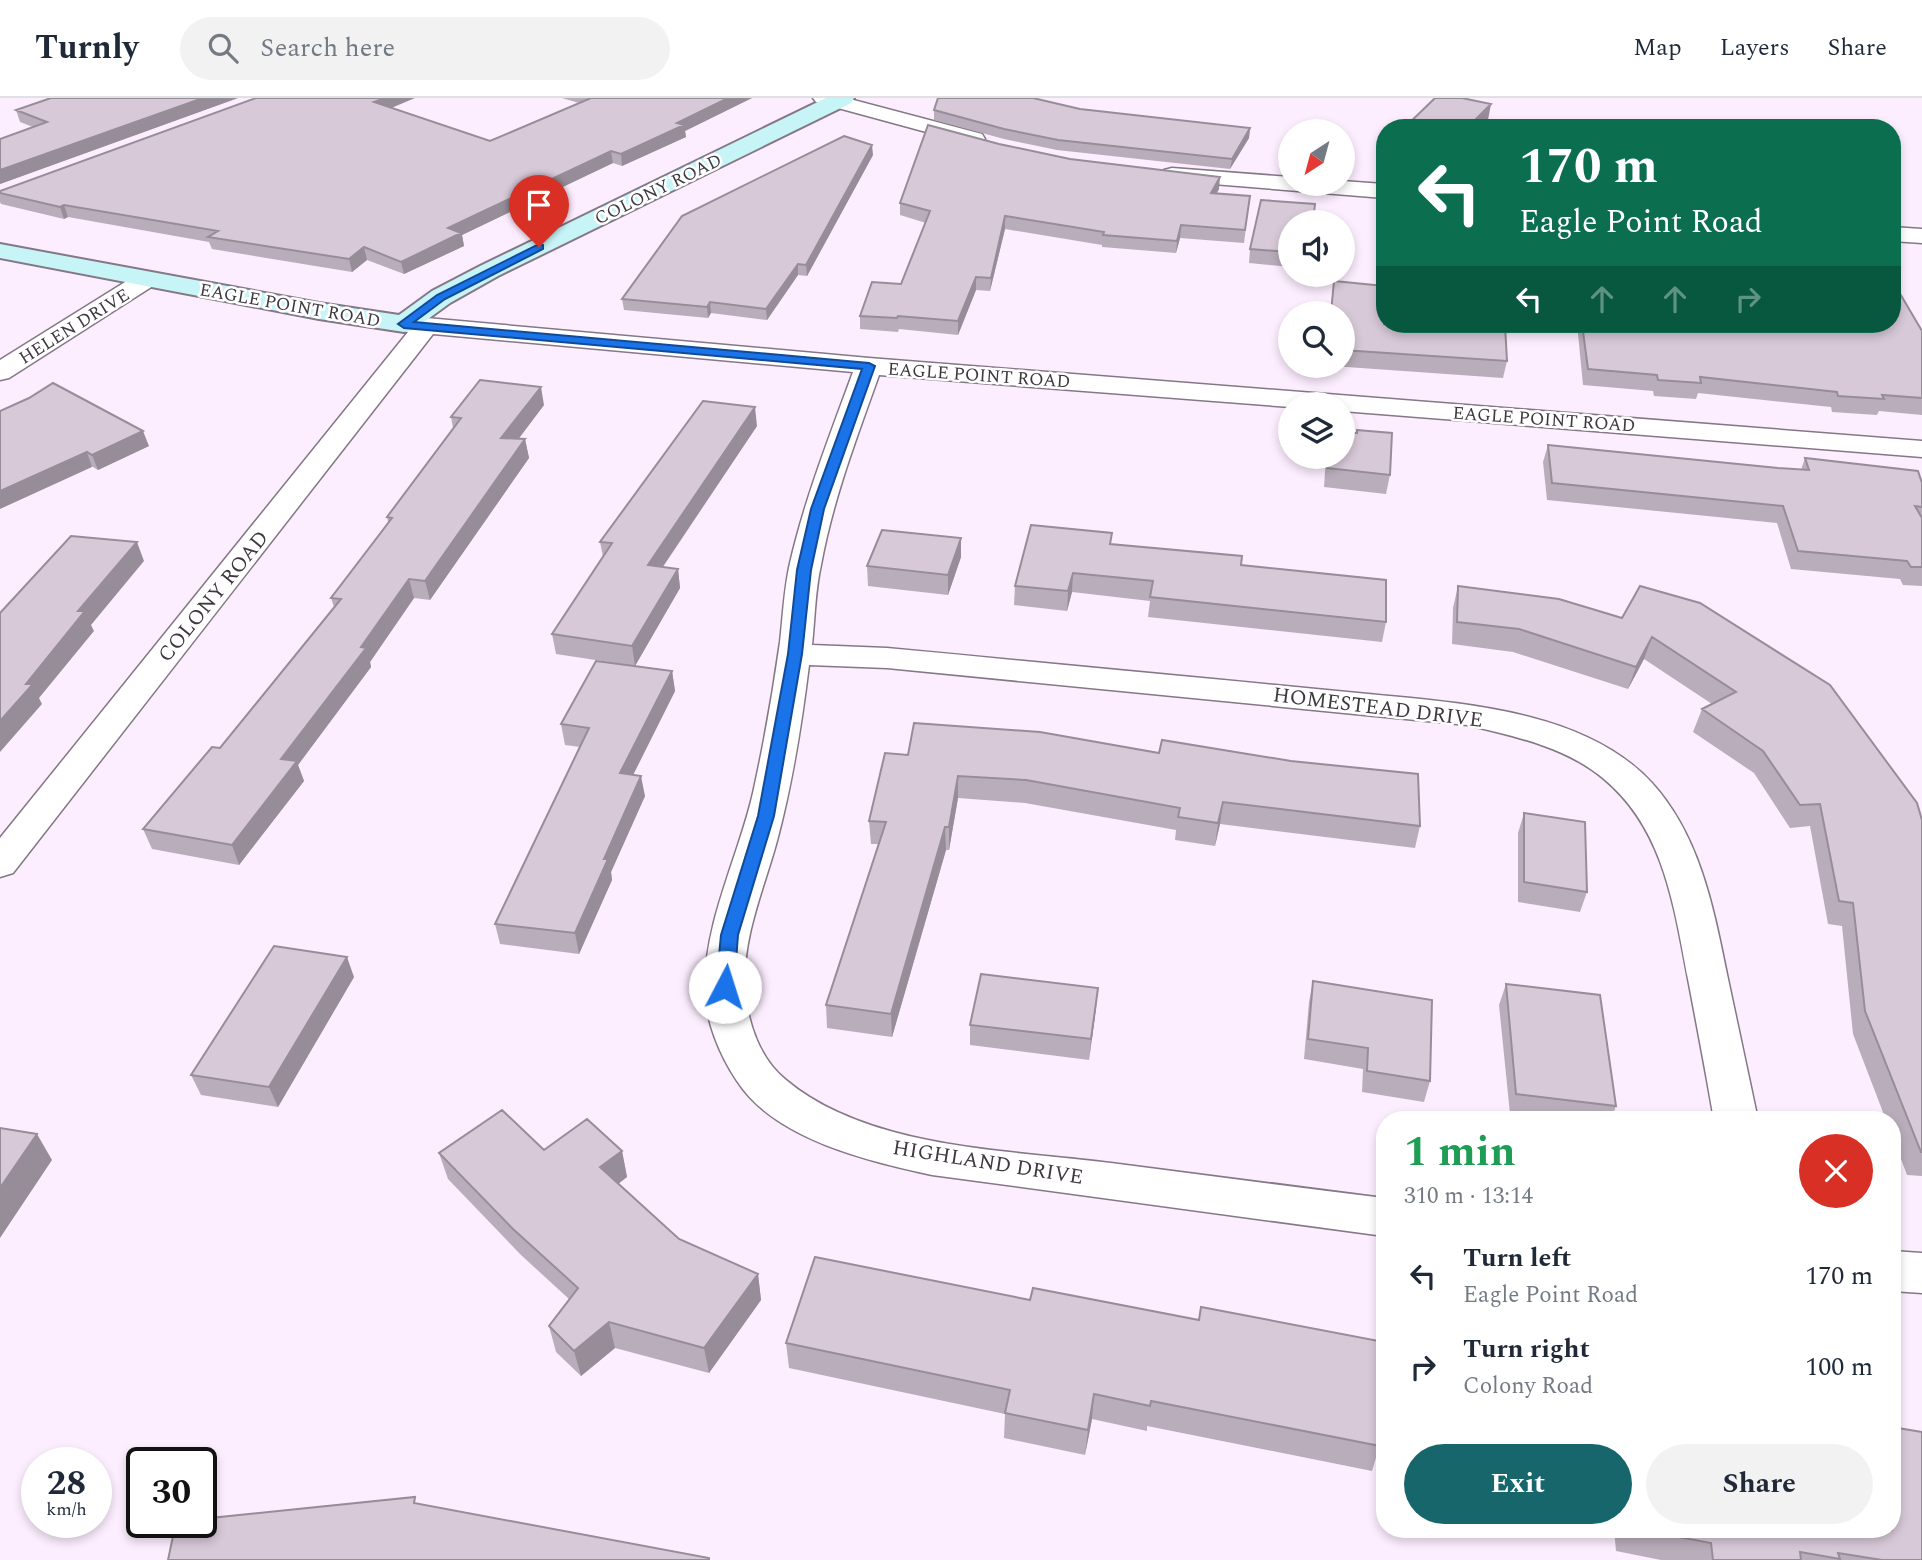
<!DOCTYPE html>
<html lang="en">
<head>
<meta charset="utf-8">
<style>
  body { margin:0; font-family:Spectral,serif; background:#f2f2f3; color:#1f2937; height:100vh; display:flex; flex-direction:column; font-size:26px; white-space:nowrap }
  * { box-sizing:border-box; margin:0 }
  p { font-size:23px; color:#747a83 }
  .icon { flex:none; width:38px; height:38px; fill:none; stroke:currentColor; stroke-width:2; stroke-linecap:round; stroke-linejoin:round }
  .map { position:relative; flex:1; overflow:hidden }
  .drawer { position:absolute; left:1376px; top:1013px; width:525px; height:427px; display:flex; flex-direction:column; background:#fff; border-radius:28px; box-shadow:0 4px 10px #0003 }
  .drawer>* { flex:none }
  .hud { position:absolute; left:1376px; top:21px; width:525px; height:214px; border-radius:28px; box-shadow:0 4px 10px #0003; background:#0b6e4f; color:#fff; overflow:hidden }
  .needle { width:46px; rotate:216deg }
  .buttons { position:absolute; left:1278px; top:21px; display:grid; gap:14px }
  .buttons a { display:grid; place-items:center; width:77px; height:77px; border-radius:50%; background:#fff; box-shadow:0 4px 10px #0003; font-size:35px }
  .speed { position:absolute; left:21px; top:1349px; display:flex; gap:14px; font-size:35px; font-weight:700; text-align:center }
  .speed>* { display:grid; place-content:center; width:91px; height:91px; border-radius:50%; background:#fff; box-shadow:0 4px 10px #0003; line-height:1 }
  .speed small { font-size:18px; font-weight:400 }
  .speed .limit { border:4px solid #111; border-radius:10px; background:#fff; color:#111 }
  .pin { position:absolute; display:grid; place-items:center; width:60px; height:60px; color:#fff; margin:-72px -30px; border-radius:50% 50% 50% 0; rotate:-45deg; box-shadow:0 0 7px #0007 }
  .pin .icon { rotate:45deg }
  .me { position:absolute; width:77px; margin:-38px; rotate:5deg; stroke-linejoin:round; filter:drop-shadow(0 0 5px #0008) }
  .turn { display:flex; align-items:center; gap:24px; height:147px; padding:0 28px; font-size:32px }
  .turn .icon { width:91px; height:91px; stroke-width:2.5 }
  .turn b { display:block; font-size:49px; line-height:60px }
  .lanes { display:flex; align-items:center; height:66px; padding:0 28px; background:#0003; justify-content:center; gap:35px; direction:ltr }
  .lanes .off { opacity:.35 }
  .round { display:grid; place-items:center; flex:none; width:74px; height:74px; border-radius:37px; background:#f2f2f3 }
  .summary { display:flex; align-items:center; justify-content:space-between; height:119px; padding:0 28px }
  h1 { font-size:42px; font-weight:700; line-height:52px; color:#1e9e55 }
  .cta { display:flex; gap:14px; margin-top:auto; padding:14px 28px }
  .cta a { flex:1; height:80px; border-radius:42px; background:#17666b; color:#fff; font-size:28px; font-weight:700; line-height:80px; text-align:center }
  .cta a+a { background:#f2f2f3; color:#1f2937 }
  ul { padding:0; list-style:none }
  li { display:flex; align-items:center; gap:21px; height:91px; padding:0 28px }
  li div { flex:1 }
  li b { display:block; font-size:26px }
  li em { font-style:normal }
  header { display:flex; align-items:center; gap:42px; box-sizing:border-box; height:98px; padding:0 35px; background:#fff; border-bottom:2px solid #e0e1e3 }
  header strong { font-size:33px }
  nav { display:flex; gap:38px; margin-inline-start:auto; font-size:24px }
  .search { width:490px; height:63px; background:#f2f2f3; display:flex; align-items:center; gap:18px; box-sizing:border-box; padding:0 24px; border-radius:38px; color:#747a83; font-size:26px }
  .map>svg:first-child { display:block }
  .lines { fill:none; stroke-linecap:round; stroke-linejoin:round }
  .street-casing { stroke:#847786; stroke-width:3 }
  .secondary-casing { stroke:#847786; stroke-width:4 }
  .street { fill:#fff; fill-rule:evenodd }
  .secondary { fill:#c7f4f7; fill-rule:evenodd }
  .wall { fill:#baadbb }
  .shaded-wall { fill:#978d98 }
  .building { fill:#d8c9d9; stroke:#978d98; stroke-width:2 }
  .route { fill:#1a73e8; stroke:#114b97; stroke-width:2 }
  .labels { text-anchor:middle; stroke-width:5; stroke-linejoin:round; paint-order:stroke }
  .far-street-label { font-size:18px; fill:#3e383f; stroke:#fff }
  .street-label { font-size:21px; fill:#3e383f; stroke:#fff }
</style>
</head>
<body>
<header>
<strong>Turnly</strong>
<div class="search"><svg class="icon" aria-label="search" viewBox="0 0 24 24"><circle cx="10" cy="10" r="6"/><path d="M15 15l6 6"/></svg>Search here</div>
<nav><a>Map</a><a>Layers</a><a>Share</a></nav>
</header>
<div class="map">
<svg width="1922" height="1462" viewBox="0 0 1922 1462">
  <rect width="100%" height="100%" fill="#fdeeff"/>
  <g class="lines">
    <!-- street casing -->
    <g class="street-casing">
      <path id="street" d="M 813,0 L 846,0 L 982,36 L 985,41 L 982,46 L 974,47 L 816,4 Z
        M 1172,70 L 1290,79 L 1290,86 L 1342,86 L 1342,83 L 1384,86 L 1384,100 L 1164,82 L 1161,77 L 1164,72 Z
        M 1892,129 L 1922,131 L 1922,145 L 1892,143 Z
        M 147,174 L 156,176 L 159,181 L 156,186 L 9,280 L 0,282 L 0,262 L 138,176 Z
        M 404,218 L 869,260 L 1922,343 L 1922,359 L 1342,313 L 1342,306 L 1290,306 L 1290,309 L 879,277 C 857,339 833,401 821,467 C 815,493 815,520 812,547 L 887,550 C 996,560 1105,571 1213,581 C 1265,586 1316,591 1368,596 C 1461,605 1585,612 1652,685 C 1701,739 1714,813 1728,881 C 1738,928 1748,975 1758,1022 L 1714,1022 C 1706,975 1697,928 1688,881 C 1674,808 1664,731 1604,681 C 1566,649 1514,638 1467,627 L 887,570 L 809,567 C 802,624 793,682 778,739 C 765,789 741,840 745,893 C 748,926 760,961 786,982 C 868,1051 1009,1052 1111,1065 C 1202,1077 1293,1089 1384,1100 L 1384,1138 L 932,1077 C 869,1063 775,1042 737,983 C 719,956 705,922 705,889 C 705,822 738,760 753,695 C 764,645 773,594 780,544 C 783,518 784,491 790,465 C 805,400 830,337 853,274 L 433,236 L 13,775 L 0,779 L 0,740 L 408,234 L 395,231 L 391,226 L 395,221 Z
        M 1892,1153 L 1922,1155 L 1922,1195 L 1892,1193 Z"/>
    </g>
    <!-- secondary casing -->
    <g class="secondary-casing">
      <path id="secondary" d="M 826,0 L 854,0 L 851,5 L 498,178 L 450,205 L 413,232 L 404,234 L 319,221 L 0,160 L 0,146 L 319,205 L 399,217 L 432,193 L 480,168 Z"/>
    </g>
    <!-- street -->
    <use href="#street" class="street"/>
    <!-- secondary -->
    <use href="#secondary" class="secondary"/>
  </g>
  <!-- wall -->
  <path class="wall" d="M 238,0 L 0,86 L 0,41 L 33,29 L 20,24 L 16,12 Z
    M 562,0 L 752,0 L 685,33 L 686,39 L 622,68 L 613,65 L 462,137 L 464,148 L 404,176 L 367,162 L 352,174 L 212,151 L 209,144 L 68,119 L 64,121 L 1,106 L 0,104 L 0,93 L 391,10 L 490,43 L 579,5 Z
    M 1080,11 L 1250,30 L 1249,40 L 1230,71 L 1057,52 L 1004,41 L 934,22 L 934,12 Z
    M 999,46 L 1219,91 L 1216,96 L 1250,98 L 1244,145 L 1180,140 L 1176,155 L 1102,149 L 1102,147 L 1005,131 L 990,193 L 976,192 L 958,237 L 899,231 L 898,234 L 860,231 L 860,218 L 901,186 L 926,125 L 900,117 L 900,105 Z
    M 873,57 L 807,178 L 798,177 L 767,222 L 711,215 L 708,220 L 624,212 L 622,201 Z
    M 1290,124 L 1290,169 L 1249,165 L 1250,151 Z
    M 1334,183 L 1384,226 L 1507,263 L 1503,280 L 1332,268 L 1342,268 L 1342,215 L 1330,215 Z
    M 1577,226 L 1892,226 L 1922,233 L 1922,317 L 1879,313 L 1877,317 L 1832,314 L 1831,309 L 1698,295 L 1696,301 L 1654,298 L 1653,293 L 1583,287 Z
    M 544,307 L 518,341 L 525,341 L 529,360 L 430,502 L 414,500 L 370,564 L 371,569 L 298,667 L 304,683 L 239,767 L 152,751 L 143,731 L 220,650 L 334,509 L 331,500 L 388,424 L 387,419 L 453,330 L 451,319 Z
    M 0,313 L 149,348 L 98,372 Z
    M 757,328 L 663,469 L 678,471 L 680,490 L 635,568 L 556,556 L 552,536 L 603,459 L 600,444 Z
    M 1356,335 L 1390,377 L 1386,396 L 1324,389 L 1326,359 L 1342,359 Z
    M 1548,347 L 1801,372 L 1805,360 L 1922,385 L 1922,488 L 1903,487 L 1900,481 L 1791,471 L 1777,425 L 1547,402 L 1543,364 Z
    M 1111,446 L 1241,467 L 1386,524 L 1382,544 L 1148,519 L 1150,503 L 1072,494 L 1067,513 L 1014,507 L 1015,488 Z
    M 961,459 L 948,497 L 868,488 L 867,468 Z
    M 1458,488 L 1622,520 L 1640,488 L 1922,722 L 1922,1078 L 1907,1077 L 1892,1037 L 1892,1022 L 1886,1022 L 1853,936 L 1842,828 L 1828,826 L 1810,728 L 1790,730 L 1754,675 L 1693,634 L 1702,611 L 1712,606 L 1644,561 L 1628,591 L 1513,554 L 1452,546 L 1453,510 Z
    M 672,573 L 675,593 L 633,677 L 645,698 L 611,774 L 612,782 L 579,856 L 500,846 L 495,826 L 580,649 L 565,647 L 561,626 Z
    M 885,655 L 1420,728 L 1415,750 L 1220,726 L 1215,748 L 1175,742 L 1176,732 L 1025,705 L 958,700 L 949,752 L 946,752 L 892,939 L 827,930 L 826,907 L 878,746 L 871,746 L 869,723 Z
    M 1524,715 L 1587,794 L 1580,814 L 1518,804 L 1518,735 Z
    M 354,879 L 278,1009 L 201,997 L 191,977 Z
    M 1313,883 L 1430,983 L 1424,1004 L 1362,994 L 1363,971 L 1304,961 L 1309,904 Z
    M 1506,886 L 1616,1008 L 1611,1022 L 1555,1022 L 1510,1016 L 1499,907 Z
    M 1096,910 L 1089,962 L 970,947 L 970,927 Z
    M 544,1052 L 622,1053 L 627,1079 L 618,1086 L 679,1141 L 758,1176 L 761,1202 L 709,1275 L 615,1250 L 581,1278 L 556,1254 L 549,1228 L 569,1201 L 521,1157 L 448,1081 L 439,1055 Z
    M 1030,1202 L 1384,1244 L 1384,1354 L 1378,1353 L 1372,1373 L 1147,1328 L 1147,1333 L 1092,1321 L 1085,1357 L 1004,1340 L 1005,1316 L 789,1270 L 786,1245 Z
    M 1614,1432 L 1892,1432 L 1922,1462 L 1661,1462 L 1616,1453 Z"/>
  <!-- shaded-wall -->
  <path class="shaded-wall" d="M 203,0 L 238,0 L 0,86 L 0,72 Z
    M 385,0 L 415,0 L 377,16 L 374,4 Z
    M 728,0 L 752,0 L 685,33 L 686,39 L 622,68 L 621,56 L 677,25 Z
    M 1491,6 L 1488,22 L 1480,30 L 1467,30 Z
    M 1250,30 L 1249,40 L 1230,71 L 1232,61 Z
    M 872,47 L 873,57 L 807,178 L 806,167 Z
    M 611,53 L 613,65 L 462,137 L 464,148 L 404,176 L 401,164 L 448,130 Z
    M 1220,79 L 1219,91 L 1210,108 L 1211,95 Z
    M 64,107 L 68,119 L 64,121 L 60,109 Z
    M 1005,118 L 1005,131 L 990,193 L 991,180 Z
    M 1181,127 L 1180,140 L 1176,155 L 1177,143 Z
    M 364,149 L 367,162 L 352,174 L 349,161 Z
    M 798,166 L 798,177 L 767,222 L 766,211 Z
    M 976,179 L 976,192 L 958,237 L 958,223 Z
    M 710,204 L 711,215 L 708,220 L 707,209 Z
    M 541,289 L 544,307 L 505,359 L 501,340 Z
    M 755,309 L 757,328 L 651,486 L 648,467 Z
    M 143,333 L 149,348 L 98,372 L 92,357 Z
    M 525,341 L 529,360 L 430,502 L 425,483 Z
    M 87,354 L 92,369 L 0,411 L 0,393 Z
    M 961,440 L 961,459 L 948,497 L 948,477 Z
    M 137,444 L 144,463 L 91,527 L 94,533 L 39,600 L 42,606 L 0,654 L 0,623 L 78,513 Z
    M 678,471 L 680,490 L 635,568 L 632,548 Z
    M 1073,475 L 1072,494 L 1067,513 L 1068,493 Z
    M 409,481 L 414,500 L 370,564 L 371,569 L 298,667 L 304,683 L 239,767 L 232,747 L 281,661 Z
    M 1652,539 L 1644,561 L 1628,591 L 1636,569 Z
    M 672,573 L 675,593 L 624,695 L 620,675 Z
    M 641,678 L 645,698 L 611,774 L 612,782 L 579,856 L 575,835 L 604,761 Z
    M 958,678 L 958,700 L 949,752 L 949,729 Z
    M 1223,704 L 1220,726 L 1215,748 L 1218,725 Z
    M 945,729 L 946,752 L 892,939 L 891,916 Z
    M 347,859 L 354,879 L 278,1009 L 269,989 Z
    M 1098,890 L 1096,910 L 1089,962 L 1091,941 Z
    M 37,1036 L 52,1062 L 0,1140 L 0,1090 Z
    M 622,1053 L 627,1079 L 606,1095 L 600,1069 Z
    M 758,1176 L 761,1202 L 709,1275 L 704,1250 Z
    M 609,1224 L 615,1250 L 581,1278 L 574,1253 Z
    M 1094,1296 L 1092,1321 L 1085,1357 L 1088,1332 Z"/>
  <!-- building -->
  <path class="building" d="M 51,0 L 203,0 L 0,72 L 0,41 L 47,24 L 16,12 Z
    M 256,0 L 385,0 L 374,4 L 490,43 L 591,0 L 728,0 L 677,25 L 684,27 L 621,56 L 611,53 L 448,130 L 461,135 L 401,164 L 364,149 L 349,161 L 208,139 L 218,133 L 64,107 L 60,109 L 0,95 L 0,93 Z
    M 938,0 L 1033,0 L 1080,11 L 1250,30 L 1232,61 L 1058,42 L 1004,31 L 934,12 Z
    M 1435,0 L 1462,0 L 1491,6 L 1467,30 L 1404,30 Z
    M 928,27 L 999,46 L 1070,61 L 1220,79 L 1211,95 L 1250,98 L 1245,132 L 1181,127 L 1177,143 L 1103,137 L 1104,134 L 1005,118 L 991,180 L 976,179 L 958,223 L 898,218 L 897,220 L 860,218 L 872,184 L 901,186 L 930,113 L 900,105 Z
    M 844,38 L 872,47 L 806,167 L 798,166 L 766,211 L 710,204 L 707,209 L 622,201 L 682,118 Z
    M 1261,102 L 1315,106 L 1313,124 L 1290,124 L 1290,154 L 1250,151 Z
    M 1892,182 L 1922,233 L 1922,300 L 1882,297 L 1884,301 L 1838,298 L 1837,294 L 1700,279 L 1701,285 L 1658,282 L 1657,277 L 1588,271 L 1582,226 L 1892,226 Z
    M 1334,183 L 1384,188 L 1384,226 L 1494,226 L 1505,227 L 1507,263 L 1342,252 L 1342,215 L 1331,215 Z
    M 480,282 L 541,289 L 501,340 L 525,341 L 425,483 L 409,481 L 361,549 L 366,550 L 281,661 L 297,663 L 232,747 L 143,731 L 212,649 L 220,650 L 341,501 L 331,500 L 392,420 L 387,419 L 461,320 L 451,319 Z
    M 53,285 L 143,333 L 92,357 L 87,354 L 0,393 L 0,313 L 29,300 Z
    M 703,303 L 755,309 L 648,467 L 678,471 L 632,548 L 552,536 L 612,445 L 600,444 Z
    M 1357,332 L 1392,335 L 1390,377 L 1327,370 L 1328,359 L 1342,359 L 1342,334 L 1357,335 Z
    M 1548,347 L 1778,370 L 1809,372 L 1805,360 L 1918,373 L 1922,385 L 1922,409 L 1915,408 L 1922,420 L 1922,469 L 1911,469 L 1907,463 L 1798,453 L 1783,408 L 1552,385 Z
    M 1031,427 L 1112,435 L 1110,446 L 1242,458 L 1241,467 L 1386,482 L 1386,524 L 1150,499 L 1153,483 L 1073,475 L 1068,493 L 1015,488 Z
    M 882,432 L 961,440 L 948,477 L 867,468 Z
    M 71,438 L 137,444 L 78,513 L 85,513 L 26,586 L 33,586 L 0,623 L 0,515 Z
    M 1458,488 L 1559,501 L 1622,520 L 1640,488 L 1700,505 L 1830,587 L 1917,705 L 1922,722 L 1922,1054 L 1921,1054 L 1865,913 L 1853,805 L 1839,803 L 1820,706 L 1800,707 L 1763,653 L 1702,611 L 1736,594 L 1652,539 L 1636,569 L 1519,531 L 1457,524 Z
    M 596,563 L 672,573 L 620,675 L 641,678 L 604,761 L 608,761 L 575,835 L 495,826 L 589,630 L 561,626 Z
    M 914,625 L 1040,634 L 1159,655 L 1162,642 L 1291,663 L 1418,676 L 1420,728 L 1223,704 L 1218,725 L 1178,719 L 1180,710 L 1026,682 L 958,678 L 949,729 L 945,729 L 891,916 L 826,907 L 886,724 L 869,723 L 885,655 L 908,657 Z
    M 1524,715 L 1585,724 L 1587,794 L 1524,784 Z
    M 274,848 L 347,859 L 269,989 L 191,977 Z
    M 981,876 L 1098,890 L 1091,941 L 970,927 Z
    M 1313,883 L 1432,902 L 1430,983 L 1367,973 L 1368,950 L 1308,941 Z
    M 1506,886 L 1600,897 L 1616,1008 L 1516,996 Z
    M 502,1012 L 544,1052 L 587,1021 L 622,1053 L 600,1069 L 679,1141 L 758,1176 L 704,1250 L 609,1224 L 574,1253 L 549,1228 L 578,1190 L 513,1131 L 439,1055 Z
    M 0,1030 L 37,1036 L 0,1090 Z
    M 815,1159 L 1030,1202 L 1033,1190 L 1199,1222 L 1201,1209 L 1384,1244 L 1384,1328 L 1381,1327 L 1380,1348 L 1151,1303 L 1150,1308 L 1094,1296 L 1088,1332 L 1005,1315 L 1010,1292 L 786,1245 Z
    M 1892,1329 L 1922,1334 L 1922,1462 L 1882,1462 L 1838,1455 L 1840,1461 L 1800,1454 L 1801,1462 L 1713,1462 L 1711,1445 L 1642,1432 L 1892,1432 Z
    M 415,1399 L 414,1405 L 709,1460 L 709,1462 L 168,1462 L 176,1424 L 201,1424 L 201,1421 Z"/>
  <!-- route -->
  <path class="route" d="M 539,146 L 543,147 L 543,151 L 445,201 L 414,224 L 869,265 L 875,268 L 824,411 L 811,472 L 802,556 L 774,718 L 738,837 L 734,889 L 731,893 L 719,893 L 716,889 L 721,837 L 758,718 L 788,556 L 797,472 L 811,411 L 862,271 L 404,230 L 398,226 L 437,197 Z"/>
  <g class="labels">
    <!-- far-street labels -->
    <g class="far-street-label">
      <text transform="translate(658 91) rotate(-26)" y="6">COLONY ROAD</text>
      <text transform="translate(290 207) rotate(10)" y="6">EAGLE POINT ROAD</text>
      <text transform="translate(74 228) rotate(-32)" y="6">HELEN DRIVE</text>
      <text transform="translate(979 277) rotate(4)" y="6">EAGLE POINT ROAD</text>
      <text transform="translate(1544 321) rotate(4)" y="6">EAGLE POINT ROAD</text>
    </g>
    <!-- street labels -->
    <g class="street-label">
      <text transform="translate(213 498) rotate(-51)" y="7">COLONY ROAD</text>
      <text transform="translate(1378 609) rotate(7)" y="7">HOMESTEAD DRIVE</text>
      <text transform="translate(988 1064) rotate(9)" y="7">HIGHLAND DRIVE</text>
    </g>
  </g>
</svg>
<div class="buttons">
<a><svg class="needle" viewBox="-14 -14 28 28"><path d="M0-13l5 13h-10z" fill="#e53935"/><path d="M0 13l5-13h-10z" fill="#747a83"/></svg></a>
<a><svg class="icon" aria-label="sound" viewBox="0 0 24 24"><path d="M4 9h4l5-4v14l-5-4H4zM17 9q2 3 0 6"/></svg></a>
<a><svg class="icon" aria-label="search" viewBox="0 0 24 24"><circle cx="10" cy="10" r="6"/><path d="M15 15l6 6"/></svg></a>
<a><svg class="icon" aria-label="layers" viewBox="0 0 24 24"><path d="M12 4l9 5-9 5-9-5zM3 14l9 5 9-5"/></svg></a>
</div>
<div class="speed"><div>28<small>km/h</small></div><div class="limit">30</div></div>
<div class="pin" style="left:539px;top:149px;background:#d93025"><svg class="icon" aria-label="arrive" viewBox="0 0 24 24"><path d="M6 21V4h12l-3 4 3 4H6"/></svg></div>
<svg class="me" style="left:725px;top:889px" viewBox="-20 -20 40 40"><circle r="19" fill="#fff"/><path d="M0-13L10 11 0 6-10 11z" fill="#1a73e8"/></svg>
<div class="hud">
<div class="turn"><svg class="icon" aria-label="left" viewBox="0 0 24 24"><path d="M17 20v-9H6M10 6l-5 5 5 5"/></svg><div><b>170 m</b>Eagle Point Road</div></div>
<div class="lanes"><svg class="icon" aria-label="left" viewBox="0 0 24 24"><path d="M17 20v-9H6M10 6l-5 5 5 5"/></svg><svg class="icon off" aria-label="ahead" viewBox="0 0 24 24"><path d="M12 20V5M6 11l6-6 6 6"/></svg><svg class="icon off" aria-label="ahead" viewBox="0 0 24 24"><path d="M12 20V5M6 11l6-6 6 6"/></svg><svg class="icon off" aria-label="right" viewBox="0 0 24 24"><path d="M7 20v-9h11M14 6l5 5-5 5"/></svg></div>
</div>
<section class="drawer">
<div class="summary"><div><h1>1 min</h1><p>310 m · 13:14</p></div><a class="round" style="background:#d93025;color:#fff"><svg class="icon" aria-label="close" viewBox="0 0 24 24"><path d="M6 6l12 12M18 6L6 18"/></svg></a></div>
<ul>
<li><svg class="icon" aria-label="left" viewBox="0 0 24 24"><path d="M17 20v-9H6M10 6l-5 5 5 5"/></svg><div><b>Turn left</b><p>Eagle Point Road</p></div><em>170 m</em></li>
<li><svg class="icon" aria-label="right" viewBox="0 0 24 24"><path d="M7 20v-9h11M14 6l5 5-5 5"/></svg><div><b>Turn right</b><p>Colony Road</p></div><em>100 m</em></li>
</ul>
<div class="cta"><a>Exit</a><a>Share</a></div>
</section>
</div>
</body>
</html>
